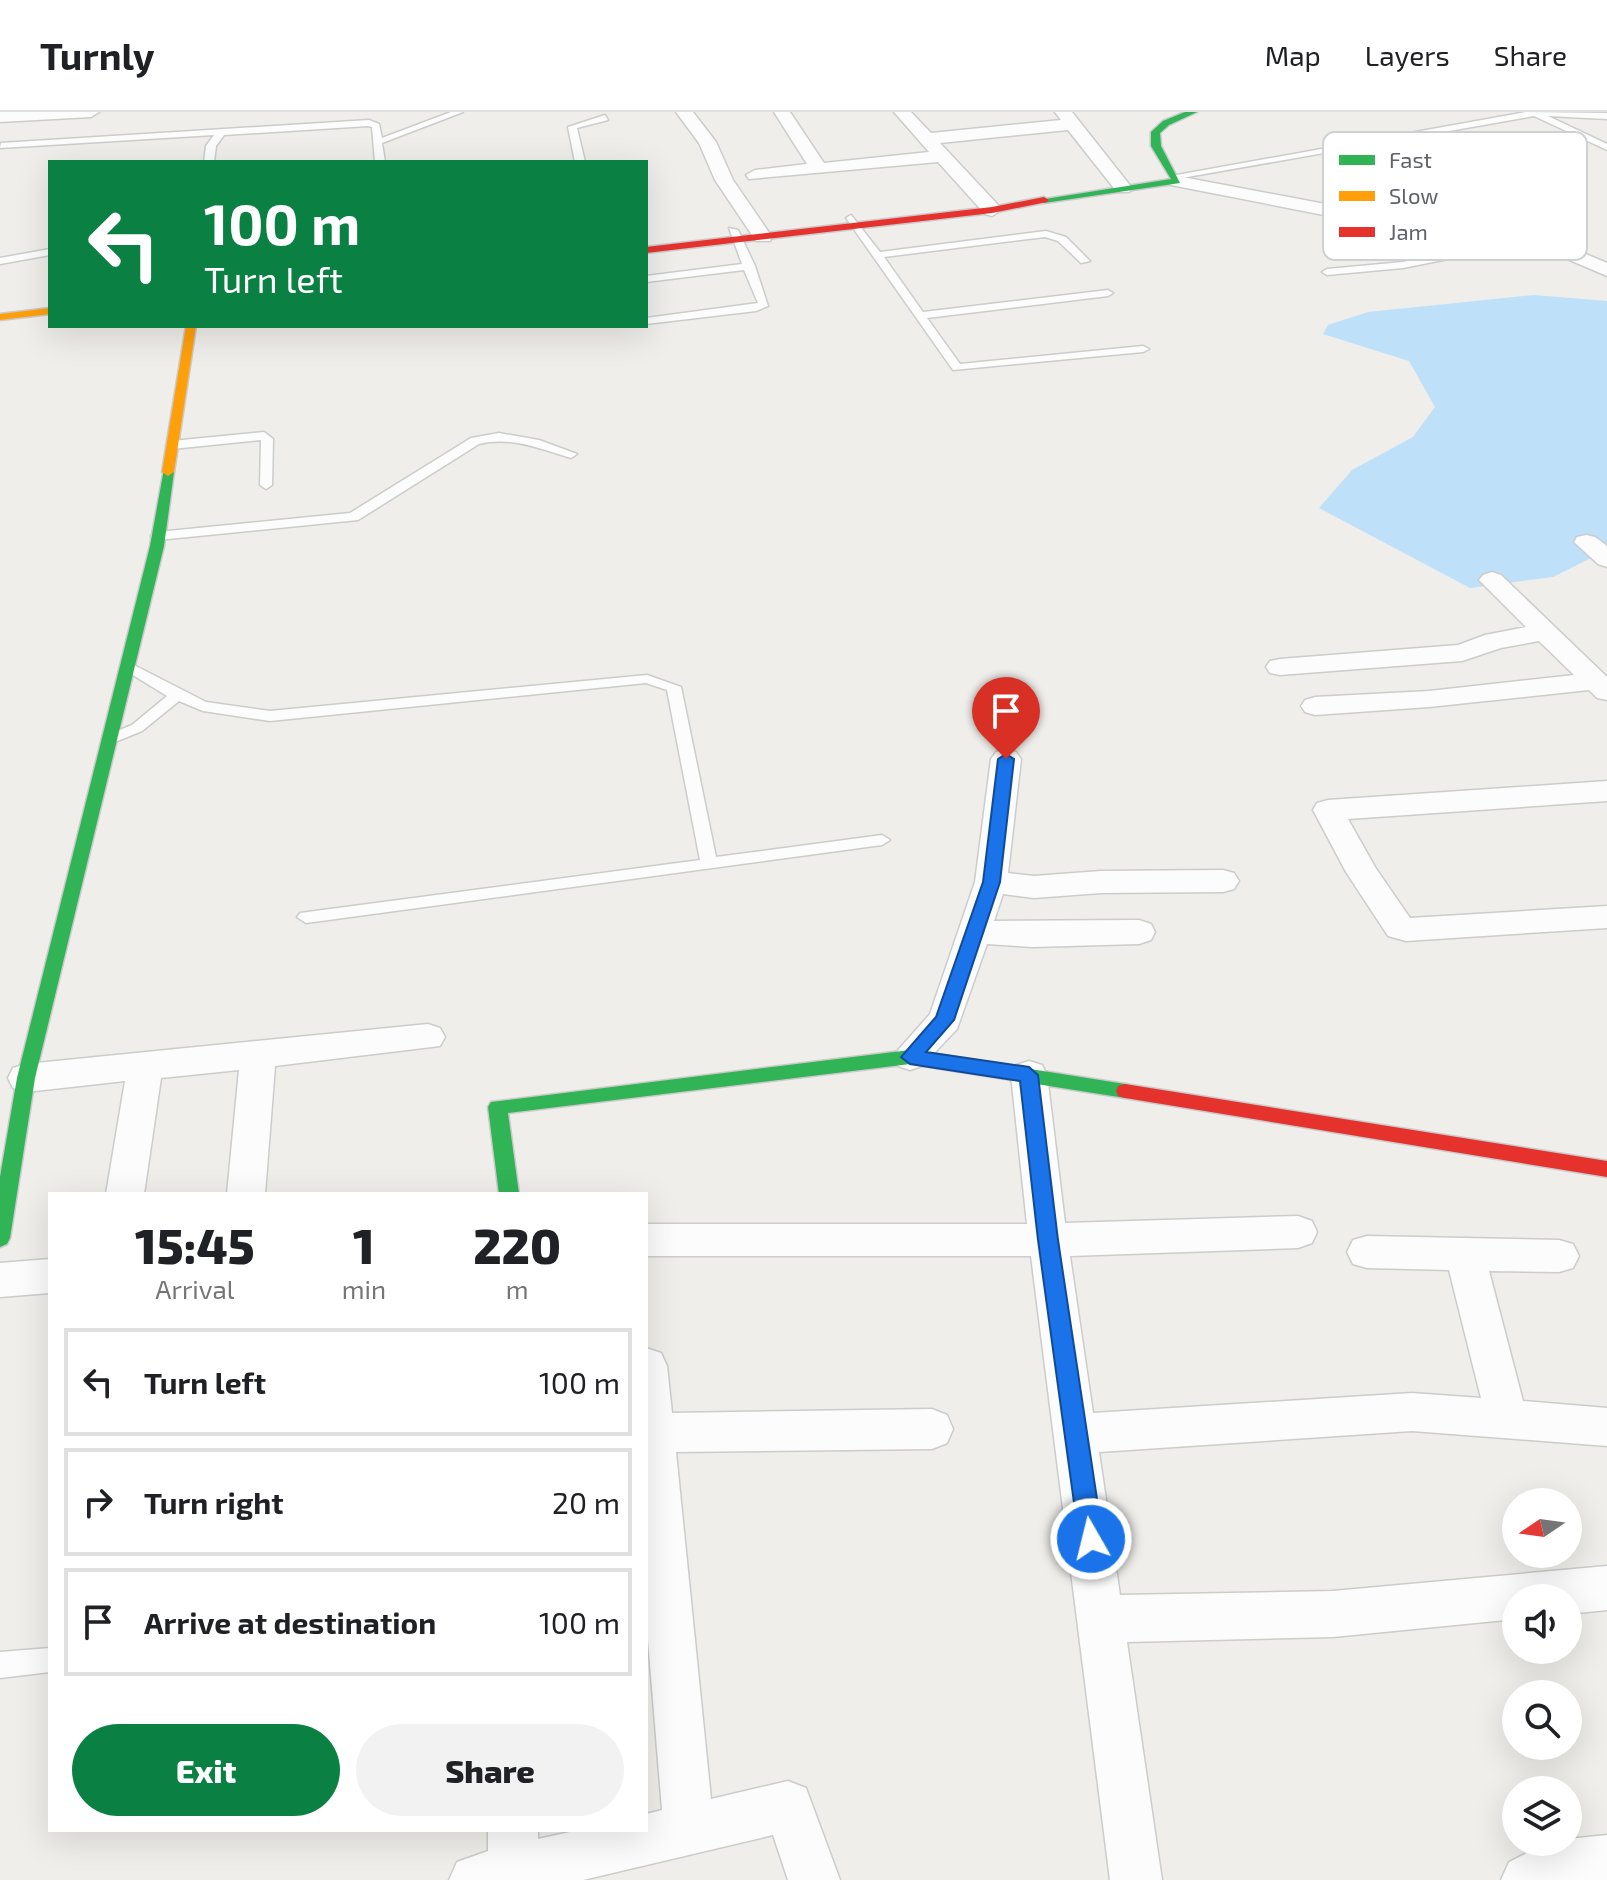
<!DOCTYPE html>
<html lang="en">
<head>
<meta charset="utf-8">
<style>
  body { margin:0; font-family:"Exo 2",sans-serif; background:#f2f2f2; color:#202124; height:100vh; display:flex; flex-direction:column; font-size:30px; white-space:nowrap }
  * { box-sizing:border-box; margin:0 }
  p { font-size:26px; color:#757577 }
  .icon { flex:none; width:44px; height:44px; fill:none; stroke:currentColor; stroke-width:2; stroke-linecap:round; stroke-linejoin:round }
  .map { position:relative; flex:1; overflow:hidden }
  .side { position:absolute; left:48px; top:1080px; width:600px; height:640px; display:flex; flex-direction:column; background:#fff; border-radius:0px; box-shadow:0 8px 32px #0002 }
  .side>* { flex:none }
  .banner { position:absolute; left:48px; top:48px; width:600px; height:168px; border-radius:0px; box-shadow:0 8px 32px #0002; background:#0b8043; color:#fff; overflow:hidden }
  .needle { width:52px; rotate:257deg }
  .fabs { position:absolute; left:1502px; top:1376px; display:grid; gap:16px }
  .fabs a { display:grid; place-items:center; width:80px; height:80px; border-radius:50%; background:#fff; box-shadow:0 8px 32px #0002; font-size:40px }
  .pin { position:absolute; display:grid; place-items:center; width:68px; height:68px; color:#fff; margin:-82px -34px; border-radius:50% 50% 50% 0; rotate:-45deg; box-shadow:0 0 8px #0007 }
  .pin .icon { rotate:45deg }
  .me { position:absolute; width:88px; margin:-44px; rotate:352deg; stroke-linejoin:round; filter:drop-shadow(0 0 6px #0008) }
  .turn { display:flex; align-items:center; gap:28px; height:168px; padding:0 24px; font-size:36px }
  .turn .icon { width:104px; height:104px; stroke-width:2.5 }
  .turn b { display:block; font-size:56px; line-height:68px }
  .eta { display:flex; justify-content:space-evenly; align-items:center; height:136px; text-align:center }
  .eta b { font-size:48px; font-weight:800; line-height:56px }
  .button { display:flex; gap:16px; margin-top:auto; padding:16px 24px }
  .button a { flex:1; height:92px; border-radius:48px; background:#0b8043; color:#fff; font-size:32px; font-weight:800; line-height:92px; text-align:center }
  .button a+a { background:#f2f2f2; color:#202124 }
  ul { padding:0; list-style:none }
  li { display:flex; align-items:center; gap:24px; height:108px; margin:0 16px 12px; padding:0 8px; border:4px solid #e0e0e0; border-radius:0px }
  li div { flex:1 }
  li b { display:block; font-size:30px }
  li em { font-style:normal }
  header { display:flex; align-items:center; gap:48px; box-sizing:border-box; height:112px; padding:0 40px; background:#fff; border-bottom:2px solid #e0e0e0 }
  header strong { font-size:38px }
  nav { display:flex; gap:44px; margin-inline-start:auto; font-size:28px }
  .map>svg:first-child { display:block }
  .water { fill:#bfe0f9 }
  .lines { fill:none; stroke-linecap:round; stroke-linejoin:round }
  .lane-casing { stroke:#cbcccc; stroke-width:3 }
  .street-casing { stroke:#cbcccc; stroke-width:3 }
  .fast-casing { stroke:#cacacb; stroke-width:3 }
  .slow-casing { stroke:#cacacb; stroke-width:3 }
  .jam-casing { stroke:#cacacb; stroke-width:3 }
  .lane { fill:#fdfcfc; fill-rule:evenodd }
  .street { fill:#fdfcfc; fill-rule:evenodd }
  .fast { fill:#30b455; fill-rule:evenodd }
  .slow { fill:#ff9f0a; fill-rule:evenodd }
  .jam { fill:#e5322d; fill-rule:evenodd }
  .route { fill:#1a73e8; stroke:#114b97; stroke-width:2 }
  .key { fill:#fff; stroke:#cfd0d2; stroke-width:2 }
  .key-label { font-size:22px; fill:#5f6368 }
</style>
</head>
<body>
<header>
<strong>Turnly</strong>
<nav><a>Map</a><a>Layers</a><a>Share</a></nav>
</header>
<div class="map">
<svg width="1607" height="1768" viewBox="0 0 1607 1768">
  <rect width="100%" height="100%" fill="#efeeea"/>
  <!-- water -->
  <path class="water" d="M 1534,183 L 1607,189 L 1607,438 L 1553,465 L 1470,476 L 1319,396 L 1352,358 L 1413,325 L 1435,295 L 1409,249 L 1323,222 L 1328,213 L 1368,200 Z"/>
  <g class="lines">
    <!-- lane casing -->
    <g class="lane-casing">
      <path id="lane" d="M 451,0 L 463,0 L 382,31 L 385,50 L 375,50 L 372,15 L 368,14 L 224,23 L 216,34 L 214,50 L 204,50 L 206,34 L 214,23 L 0,36 L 1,31 L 369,8 L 379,12 L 382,26 Z
        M 1526,0 L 1607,1 L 1607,7 L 1548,4 L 1607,32 L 1607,38 L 1534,4 L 1176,67 L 1171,64 Z
        M 605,3 L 608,8 L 577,16 L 585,50 L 575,50 L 568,15 Z
        M 851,103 L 880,140 L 1046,119 L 1066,125 L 1090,149 L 1081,151 L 1058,129 L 1045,125 L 884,145 L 923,200 L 1108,178 L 1113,181 L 1108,184 L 927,206 L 960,252 L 1143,234 L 1149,237 L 1143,240 L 953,258 L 846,106 Z
        M 729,116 L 738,118 L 755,154 L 768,194 L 756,199 L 646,212 L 646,206 L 758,191 L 744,158 L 646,170 L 646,164 L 742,152 Z
        M 1458,119 L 1463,122 L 1468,136 L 1463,144 L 1403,156 L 1327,163 L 1322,160 L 1327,157 L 1403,150 L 1455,140 L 1458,136 L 1453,122 Z
        M 50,137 L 50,143 L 0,152 L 0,146 Z
        M 264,320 L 273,327 L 272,373 L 266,377 L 260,373 L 261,328 L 172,337 L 166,333 L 172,329 Z
        M 499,321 L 539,328 L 577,342 L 571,346 C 540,337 512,324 479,332 L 358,408 L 158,428 L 151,424 L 158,420 L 350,401 L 471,326 Z
        M 128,550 L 206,590 L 270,599 L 647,563 L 681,575 L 716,745 L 882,723 L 890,728 L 882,733 L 306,811 L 297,805 L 300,801 L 700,748 L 667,578 L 646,571 L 270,609 L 203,599 L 179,589 L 142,619 L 110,632 L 105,630 L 105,624 L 132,613 L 167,584 L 123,557 L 123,551 Z
        M 50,1536 L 50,1560 L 0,1566 L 0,1540 Z"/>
    </g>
    <!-- street casing -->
    <g class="street-casing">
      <path id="street" d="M 0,0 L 99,0 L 91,5 L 0,10 Z
        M 676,0 L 693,0 L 716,30 L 733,68 L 772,125 L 770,129 L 756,129 L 715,68 L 699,31 Z
        M 774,0 L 790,0 L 824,51 L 929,40 L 894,0 L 911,0 L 931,21 L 1061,8 L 1055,0 L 1072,0 L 1132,76 L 1129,80 L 1117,80 L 1068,18 L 940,31 L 999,94 L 1001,98 L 992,104 L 985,102 L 938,50 L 749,67 L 746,63 L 755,58 L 807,52 Z
        M 1177,64 L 1441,114 L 1543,124 L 1607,151 L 1607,164 L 1539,135 L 1441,126 L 1171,73 L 1168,69 Z
        M 1586,423 L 1595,425 L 1607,434 L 1607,455 L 1598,452 L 1574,430 L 1577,425 Z
        M 1492,460 L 1501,463 L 1607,565 L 1607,588 L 1597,586 L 1589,578 L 1429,595 L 1315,603 L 1305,600 L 1301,594 L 1305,588 L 1315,585 L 1429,579 L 1574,563 L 1539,529 L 1501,536 L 1462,549 L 1280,563 L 1270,561 L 1266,555 L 1270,549 L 1280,547 L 1458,533 L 1485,523 L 1526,515 L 1479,468 L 1483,463 Z
        M 1006,638 L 1016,640 L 1021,647 L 1008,761 L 1034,764 L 1101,759 L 1223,758 L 1234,761 L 1239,769 L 1234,777 L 1223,780 L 1101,781 L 1034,786 L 1003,782 L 994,809 L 1139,808 L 1151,812 L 1155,820 L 1151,828 L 1139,832 L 1033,835 L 987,832 L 957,917 L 922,954 L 910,958 L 898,954 L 892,945 L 930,902 L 975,770 L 991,647 L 996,640 Z
        M 1607,669 L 1607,689 L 1348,707 L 1375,755 L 1410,806 L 1607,794 L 1607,816 L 1406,829 L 1388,824 L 1346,760 L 1313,698 L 1317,691 L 1328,688 Z
        M 428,912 L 440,916 L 445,925 L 440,934 L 275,954 L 265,1082 L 227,1082 L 239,958 L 161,966 L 144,1082 L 106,1082 L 125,969 L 26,980 L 13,976 L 8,966 L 13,956 L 26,952 Z
        M 1029,949 L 1042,953 L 1047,963 L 1065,1111 L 1298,1104 L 1312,1109 L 1317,1120 L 1312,1131 L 1298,1136 L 1070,1144 L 1093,1301 L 1412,1281 L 1481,1286 L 1449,1158 L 1367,1156 L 1353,1152 L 1347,1140 L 1353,1128 L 1367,1124 L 1559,1128 L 1573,1132 L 1579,1144 L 1573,1156 L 1559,1160 L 1489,1159 L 1523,1289 L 1607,1296 L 1607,1334 L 1412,1319 L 1099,1340 L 1120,1483 L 1333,1479 L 1607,1454 L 1607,1498 L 1568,1502 L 1568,1486 L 1516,1486 L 1516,1507 L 1333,1525 L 1127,1530 L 1162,1768 L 1110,1768 L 1031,1144 L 646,1144 L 646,1112 L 1027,1112 L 1011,963 L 1016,953 Z
        M 50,1147 L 50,1181 L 0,1185 L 0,1151 Z
        M 646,1236 L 661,1241 L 667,1254 L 672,1301 L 932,1297 L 947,1303 L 953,1317 L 947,1331 L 932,1337 L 676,1340 L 711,1687 L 788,1669 L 806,1676 L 840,1768 L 788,1768 L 773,1723 L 583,1768 L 449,1768 L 457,1750 L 488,1739 L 488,1718 L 538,1718 L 538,1727 L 579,1718 L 646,1718 L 646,1702 L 662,1698 L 646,1503 Z
        M 1607,1723 L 1607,1768 L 1501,1768 L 1509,1750 C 1529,1740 1545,1730 1568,1730 L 1568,1727 Z"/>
    </g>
    <!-- fast casing -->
    <g class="fast-casing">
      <path id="fast" d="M 1185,0 L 1197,0 L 1169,13 L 1160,21 L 1161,34 L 1180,71 L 1044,91 L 1039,88 L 1171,67 L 1151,34 L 1151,20 L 1163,9 Z
        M 164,357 L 174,360 L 164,434 L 35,966 L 10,1126 L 7,1132 L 0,1135 L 0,1065 L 17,966 L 150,434 Z
        M 910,938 L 1125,972 L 1132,974 L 1134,979 L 1132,984 L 1125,986 L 910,952 L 508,1001 L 519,1082 L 499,1082 L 488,995 L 491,990 Z"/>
    </g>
    <!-- slow casing -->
    <g class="slow-casing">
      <path id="slow" d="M 50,196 L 50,202 L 0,208 L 0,202 Z
        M 186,214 L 196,214 L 174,360 L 168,364 L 162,360 Z"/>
    </g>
    <!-- jam casing -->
    <g class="jam-casing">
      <path id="jam" d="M 1044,85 L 1049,88 L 1047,90 L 992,101 L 646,141 L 646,135 L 992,95 Z
        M 1125,972 L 1607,1049 L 1607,1065 L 1125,986 L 1118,984 L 1116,979 L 1118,974 Z"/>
    </g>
    <!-- lane -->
    <use href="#lane" class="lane"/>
    <!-- street -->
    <use href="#street" class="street"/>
    <!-- fast -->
    <use href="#fast" class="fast"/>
    <!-- slow -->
    <use href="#slow" class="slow"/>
    <!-- jam -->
    <use href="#jam" class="jam"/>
  </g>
  <!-- route -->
  <path class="route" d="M 1006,642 L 1014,647 L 1000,770 L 954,908 L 926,940 L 1029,955 L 1038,963 L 1058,1128 L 1103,1427 L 1099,1435 L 1091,1438 L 1082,1435 L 1079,1427 L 1038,1128 L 1020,969 L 910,952 L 901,945 L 936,905 L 983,770 L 998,647 Z"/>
  <!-- legend -->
  <rect x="1323" y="20" width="264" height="128" rx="12" class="key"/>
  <rect x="1339" y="43" width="36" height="10" fill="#30b455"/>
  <rect x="1339" y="79" width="36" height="10" fill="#ff9f0a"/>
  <rect x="1339" y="115" width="36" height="10" fill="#e5322d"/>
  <g class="key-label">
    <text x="1389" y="56">Fast</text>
    <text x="1389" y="92">Slow</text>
    <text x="1389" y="128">Jam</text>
  </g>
</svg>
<div class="fabs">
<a><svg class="needle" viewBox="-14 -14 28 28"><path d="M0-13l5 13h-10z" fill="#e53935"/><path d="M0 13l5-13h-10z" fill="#757577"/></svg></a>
<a><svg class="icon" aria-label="sound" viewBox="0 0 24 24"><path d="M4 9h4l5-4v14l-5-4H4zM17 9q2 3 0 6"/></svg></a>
<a><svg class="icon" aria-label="search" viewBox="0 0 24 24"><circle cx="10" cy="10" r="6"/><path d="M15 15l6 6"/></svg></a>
<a><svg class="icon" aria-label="layers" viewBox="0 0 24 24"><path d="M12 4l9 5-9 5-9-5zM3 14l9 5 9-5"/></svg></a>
</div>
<div class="pin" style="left:1006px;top:647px;background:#d93025"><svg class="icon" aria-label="arrive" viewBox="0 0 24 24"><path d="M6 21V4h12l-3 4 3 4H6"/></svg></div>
<svg class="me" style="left:1091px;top:1427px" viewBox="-20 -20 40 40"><circle r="17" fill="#1a73e8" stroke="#fff" stroke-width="3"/><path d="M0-11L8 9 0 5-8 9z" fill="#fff"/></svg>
<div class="banner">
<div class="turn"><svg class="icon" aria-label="left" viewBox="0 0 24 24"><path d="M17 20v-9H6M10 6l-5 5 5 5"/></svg><div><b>100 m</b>Turn left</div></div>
</div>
<section class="side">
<div class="eta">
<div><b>15:45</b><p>Arrival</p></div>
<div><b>1</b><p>min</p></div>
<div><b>220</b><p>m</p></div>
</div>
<ul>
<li><svg class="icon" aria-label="left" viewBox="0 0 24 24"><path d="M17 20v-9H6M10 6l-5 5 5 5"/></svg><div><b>Turn left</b></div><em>100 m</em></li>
<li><svg class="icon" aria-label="right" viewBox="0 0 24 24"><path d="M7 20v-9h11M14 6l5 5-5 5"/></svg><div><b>Turn right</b></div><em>20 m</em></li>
<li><svg class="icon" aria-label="arrive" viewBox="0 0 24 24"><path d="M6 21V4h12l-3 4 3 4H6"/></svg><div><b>Arrive at destination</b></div><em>100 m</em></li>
</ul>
<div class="button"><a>Exit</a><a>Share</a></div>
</section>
</div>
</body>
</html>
